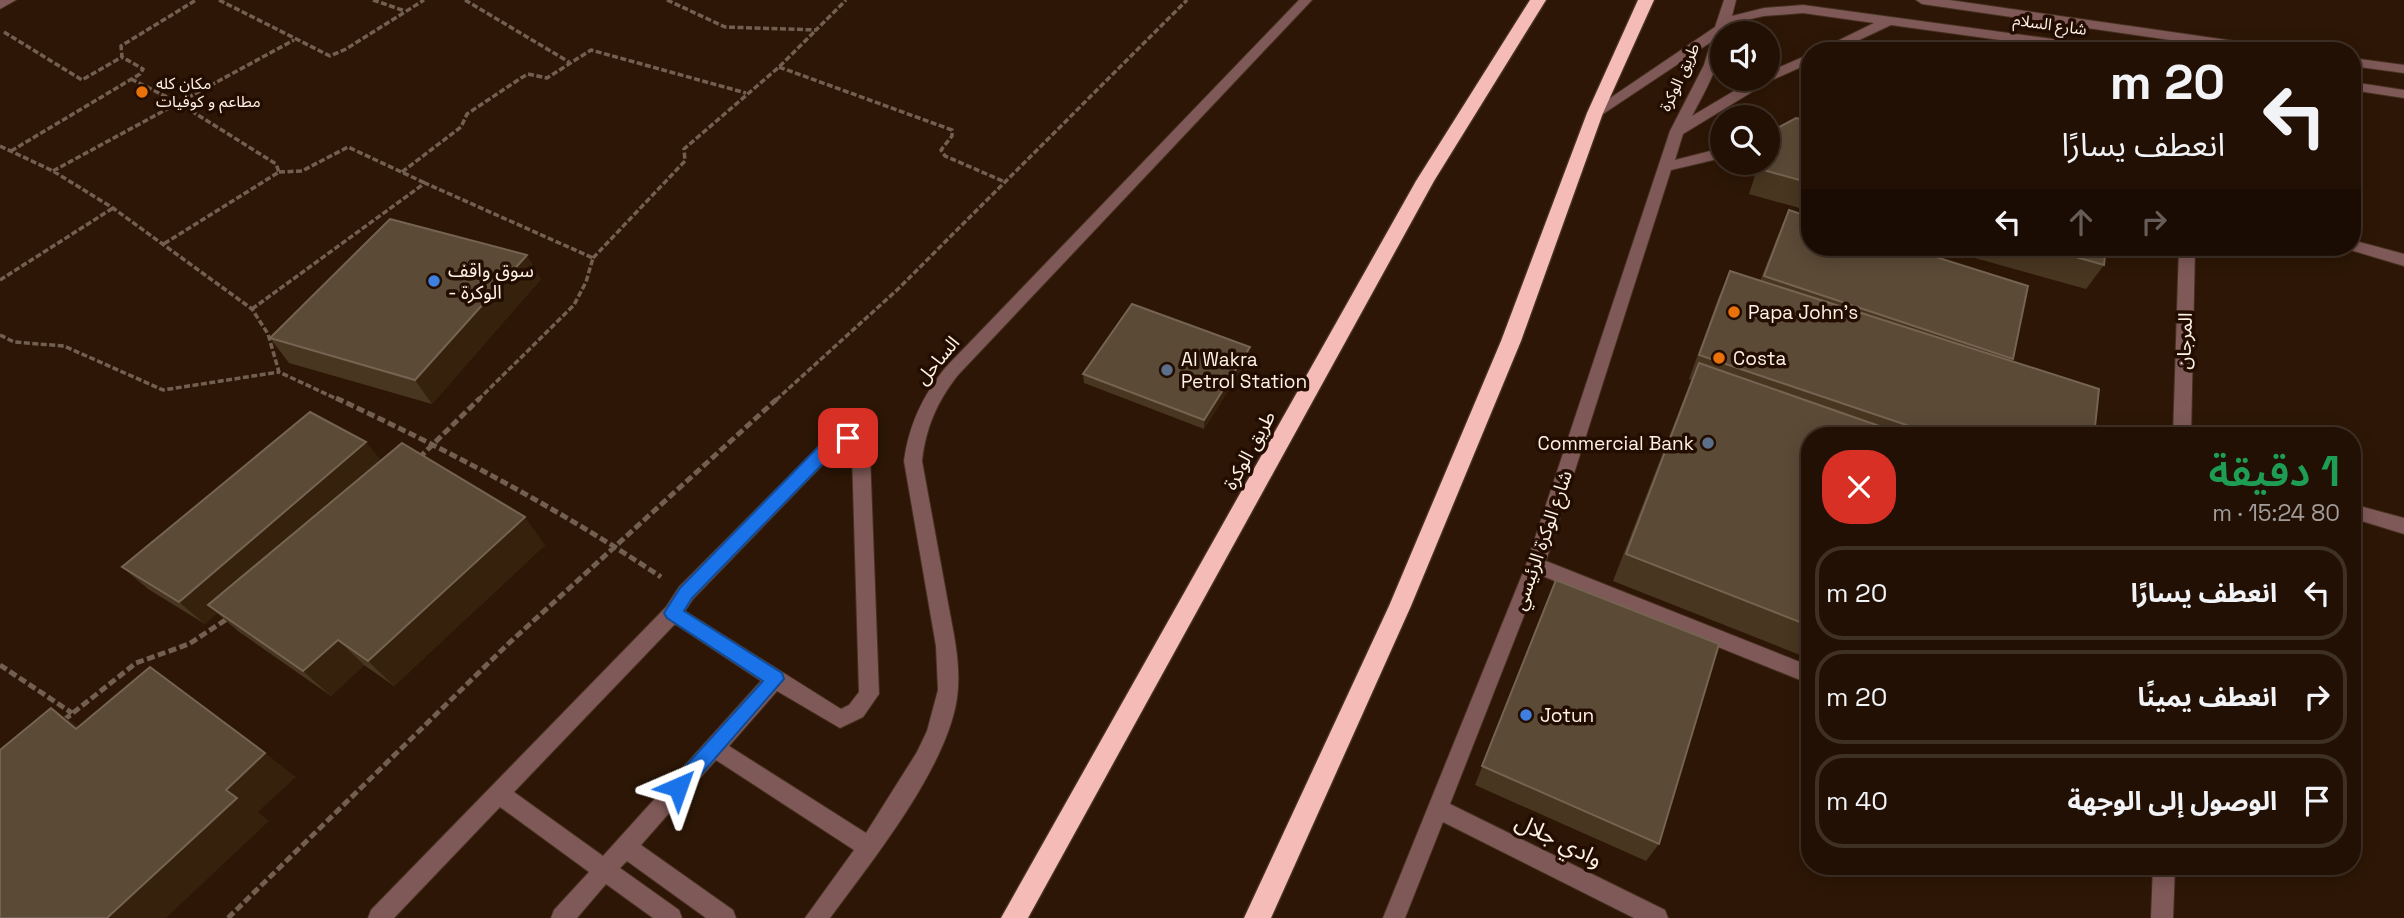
<!DOCTYPE html>
<html lang="ar">
<head>
<meta charset="utf-8">
<style>
  body { margin:0; font-family:"Space Grotesk","Noto Sans Arabic",sans-serif; background:#2a190e; color:#f1f3f6; direction:rtl; height:100vh; display:flex; flex-direction:column; font-size:26px; white-space:nowrap }
  * { box-sizing:border-box; margin:0 }
  p { font-size:23px; color:#a29d9a }
  .icon { flex:none; width:38px; height:38px; fill:none; stroke:currentColor; stroke-width:2; stroke-linecap:round; stroke-linejoin:round }
  .map { position:relative; flex:1; overflow:hidden; direction:ltr }
  .panel { position:absolute; left:1801px; top:427px; width:560px; height:448px; display:flex; flex-direction:column; background:#221004; border-radius:28px; box-shadow:0 4px 18px #0003,0 0 0 2px #3f3026; direction:rtl }
  .panel>* { flex:none }
  .hud { position:absolute; left:1801px; top:42px; width:560px; height:214px; border-radius:28px; box-shadow:0 4px 18px #0003,0 0 0 2px #3f3026; direction:rtl; background:#221004; color:#f1f3f6; overflow:hidden }
  .buttons { position:absolute; left:1710px; top:21px; display:grid; gap:14px }
  .buttons a { display:grid; place-items:center; width:70px; height:70px; border-radius:50%; background:#221004; box-shadow:0 4px 18px #0003,0 0 0 2px #3f3026; font-size:35px }
  .pin { position:absolute; display:grid; place-items:center; width:60px; height:60px; color:#fff; margin:-30px; border-radius:14px; box-shadow:0 4px 10px #0006 }
  .me { position:absolute; width:77px; margin:-38px; rotate:43deg; stroke-linejoin:round; filter:drop-shadow(0 0 5px #0008) }
  .turn { display:flex; align-items:center; gap:24px; height:147px; padding:0 21px; font-size:32px }
  .turn .icon { width:91px; height:91px; stroke-width:2.5 }
  .turn b { display:block; font-size:49px; line-height:60px }
  .lanes { display:flex; align-items:center; height:66px; padding:0 21px; background:#0003; justify-content:center; gap:35px; direction:ltr }
  .lanes .off { opacity:.35 }
  .round { display:grid; place-items:center; flex:none; width:74px; height:74px; border-radius:28px; background:#2a190e }
  .headline { display:flex; align-items:center; justify-content:space-between; height:119px; padding:0 21px }
  h1 { font-size:42px; font-weight:600; line-height:52px; color:#1e9e55 }
  ul { padding:0; list-style:none }
  li { display:flex; align-items:center; gap:21px; height:94px; margin:0 14px 10px; padding:0 7px; border:4px solid #3f3026; border-radius:28px }
  li div { flex:1 }
  li b { display:block; font-size:26px }
  li em { font-style:normal }
  .map>svg:first-child { display:block }
  .lines { fill:none; stroke-linecap:round; stroke-linejoin:round }
  .minor-casing { stroke:#463020; stroke-width:2 }
  .highway-casing { stroke:#463020; stroke-width:3 }
  .path-far1 { stroke:#725f50; stroke-width:3.5; stroke-dasharray:6 2.5; stroke-linecap:butt }
  .path { stroke:#725f50; stroke-width:5; stroke-dasharray:8 3.5; stroke-linecap:butt }
  .minor { fill:#7f5957; fill-rule:evenodd }
  .highway { fill:#f5bbb7; fill-rule:evenodd }
  .wall { fill:#483620 }
  .shaded-wall { fill:#35210c }
  .building { fill:#5b4a36; stroke:#756452; stroke-width:2 }
  .route { fill:#1a73e8; stroke:#114b97; stroke-width:2 }
  .food-dot { fill:#e8710a; stroke:#220d00; stroke-width:2.5 }
  .shop-dot { fill:#3f7fe0; stroke:#220d00; stroke-width:2.5 }
  .service-dot { fill:#5c6f8a; stroke:#220d00; stroke-width:2.5 }
  .labels { text-anchor:middle; stroke-width:7; stroke-linejoin:round; paint-order:stroke }
  .far-street-label { font-size:16px; fill:#fef1e8; stroke:#220d00 }
  .far-poi-label { font-size:16px; fill:#fef1e8; stroke:#220d00; text-anchor:start }
  .poi-label { font-size:19px; fill:#fef1e8; stroke:#220d00; text-anchor:start }
  .street-label { font-size:19px; fill:#fef1e8; stroke:#220d00 }
  .near-street-label { font-size:23px; fill:#fef1e8; stroke:#220d00 }
</style>
</head>
<body>
<div class="map">
<svg width="2404" height="918" viewBox="0 0 2404 918">
  <rect width="100%" height="100%" fill="#2d1605"/>
  <g class="lines">
    <!-- minor casing -->
    <g class="minor-casing">
      <path id="minor" d="M 0,0 L 16,0 L 0,9 Z
        M 1299,0 L 1312,0 L 958,375 C 937,402 926,427 922,461 C 930,505 938,548 946,592 C 952,627 962,663 957,698 C 947,768 872,861 830,918 L 805,918 L 854,850 L 716,760 L 641,845 L 733,910 L 736,918 L 706,918 L 627,861 L 620,868 L 679,910 L 682,918 L 653,918 L 606,884 L 577,918 L 551,918 L 554,910 L 589,872 L 500,807 L 394,918 L 368,918 L 371,910 L 666,607 L 679,587 L 825,440 L 848,431 L 862,437 L 870,453 L 879,694 L 863,717 L 840,728 L 777,691 L 729,746 L 866,833 L 917,752 L 927,731 L 938,690 L 936,646 L 904,461 C 909,424 923,395 946,367 ZM 847,446 L 852,453 L 859,692 L 849,705 L 841,709 L 685,611 L 693,599 L 837,450 ZM 675,624 L 761,681 L 603,856 L 514,792 Z
        M 1724,0 L 1736,0 L 1732,16 L 1764,8 L 1803,5 L 2112,47 L 2119,51 L 2080,51 L 1891,25 L 1836,51 L 1817,51 L 1874,23 L 1803,13 L 1764,16 L 1742,21 L 1727,33 L 1722,33 C 1722,64 1706,89 1692,116 L 1754,79 L 1768,79 L 1768,72 L 1810,54 L 1810,63 L 1770,81 L 1683,134 L 1675,160 L 1722,148 L 1722,158 L 1671,170 L 1546,561 L 1810,666 L 1810,684 L 1540,575 L 1450,804 L 1665,910 L 1668,918 L 1634,918 L 1443,822 L 1405,918 L 1383,918 L 1526,565 L 1670,131 L 1704,65 L 1711,42 L 1600,116 L 1590,116 L 1588,113 L 1715,27 Z
        M 1916,0 L 1949,0 L 2276,47 L 2283,51 L 2246,51 L 1922,4 Z
        M 2352,58 L 2404,65 L 2404,73 L 2352,66 Z
        M 2352,82 L 2404,90 L 2404,98 L 2352,90 Z
        M 2352,240 L 2404,254 L 2404,266 L 2347,249 L 2345,247 L 2352,247 Z
        M 2179,247 L 2195,247 L 2191,436 L 2173,436 Z
        M 2352,504 L 2404,518 L 2404,534 L 2352,518 Z
        M 2153,866 L 2175,866 L 2173,918 L 2151,918 Z"/>
    </g>
    <!-- highway casing -->
    <g class="highway-casing">
      <path id="highway" d="M 1530,0 L 1546,0 L 1434,181 L 1028,918 L 1001,918 L 1416,181 Z
        M 1638,0 L 1654,0 L 1603,113 L 1521,341 L 1411,606 L 1271,918 L 1244,918 L 1389,606 L 1501,341 L 1587,113 Z"/>
    </g>
    <!-- path-far1 -->
    <path class="path-far1" d="M 219,0 L 330,56 L 346,49 L 424,0
      M 373,0 L 405,11
      M 465,0 L 569,62
      M 667,0 L 725,27 L 816,30 L 846,0
      M 4,32 L 82,80 L 122,57
      M 779,67 L 952,130 L 952,136 L 941,150 L 945,156 L 1005,182
      M 131,79 L 177,102 L 276,164 L 279,172 L 162,245
      M 0,146 L 53,171 L 113,208 L 252,309 L 268,334 L 279,372 L 339,400
      M 11,151 L 140,74 L 143,69 L 122,57 L 121,46 L 196,0
      M 53,171 L 294,40
      M 279,172 L 302,171 L 348,147 L 425,183
      M 402,172 L 461,127 L 467,114 L 521,78 L 528,74 L 547,78 L 591,50 L 746,93
      M 593,258 L 685,161 L 684,149 L 779,67 L 816,30
      M 0,280 L 113,208
      M 252,309 L 425,183 L 593,258 L 586,282 L 574,305 L 478,400
      M 0,335 L 14,342 L 64,346 L 163,390 L 279,372
      M 776,400 L 897,290 L 1187,0"/>
    <!-- path -->
    <path class="path" d="M 336,398 C 448,450 558,508 661,577
      M 419,458 L 480,398
      M 0,665 L 72,713
      M 64,720 L 136,663 L 189,644 L 230,617
      M 228,918 L 508,644 L 778,398"/>
    <!-- minor -->
    <use href="#minor" class="minor"/>
    <!-- highway -->
    <use href="#highway" class="highway"/>
  </g>
  <!-- wall -->
  <path class="wall" d="M 1810,121 L 1810,211 L 1749,194 L 1759,163 L 1768,163 L 1768,141 L 1772,131 Z
    M 1789,210 L 2013,359 L 2011,361 L 2094,436 L 1810,436 L 1810,659 L 1613,581 L 1691,380 L 1689,379 L 1719,296 L 1730,271 L 1760,281 L 1778,235 Z
    M 1935,247 L 2106,247 L 2104,265 L 2086,289 Z
    M 541,279 L 432,404 L 289,363 L 270,338 Z
    M 1250,356 L 1204,429 L 1084,383 L 1083,374 Z
    M 381,461 L 545,545 L 394,686 L 364,665 L 331,696 L 238,631 L 217,613 L 205,624 L 148,589 L 122,567 Z
    M 1556,580 L 1659,844 L 1646,861 L 1475,785 Z"/>
  <!-- shaded-wall -->
  <path class="shaded-wall" d="M 527,255 L 541,279 L 432,404 L 415,380 Z
    M 1250,347 L 1250,356 L 1204,429 L 1204,420 Z
    M 366,442 L 385,465 L 208,605 L 217,613 L 205,624 L 179,602 Z
    M 525,517 L 545,545 L 394,686 L 368,661 Z
    M 338,640 L 364,665 L 331,696 L 303,671 Z
    M 51,708 L 87,732 L 76,729 Z
    M 265,753 L 296,777 L 258,812 L 269,821 L 166,918 L 107,918 L 226,790 Z"/>
  <!-- building -->
  <path class="building" d="M 1796,118 L 1810,121 L 1810,183 L 1760,169 L 1762,163 L 1768,163 L 1768,145 L 1772,131 Z
    M 1789,210 L 1810,217 L 1810,247 L 1904,247 L 2028,286 L 2013,359 L 1764,276 Z
    M 390,219 L 527,255 L 415,380 L 270,338 Z
    M 2040,247 L 2106,247 L 2104,265 Z
    M 1730,271 L 2099,389 L 2094,436 L 1939,436 L 1699,355 Z
    M 1132,304 L 1250,347 L 1204,420 L 1083,374 Z
    M 1699,363 L 1908,436 L 1810,436 L 1810,626 L 1626,554 Z
    M 310,412 L 366,442 L 179,602 L 122,567 Z
    M 402,443 L 525,517 L 368,661 L 338,640 L 303,671 L 208,605 Z
    M 1556,580 L 1719,644 L 1659,844 L 1482,766 Z
    M 150,667 L 265,753 L 226,790 L 237,798 L 107,918 L 0,918 L 0,750 L 51,708 L 76,729 Z"/>
  <!-- route -->
  <path class="route" d="M 848,432 L 856,438 L 853,442 L 837,449 L 692,598 L 684,611 L 782,673 L 784,679 L 685,793 L 678,796 L 672,793 L 669,787 L 672,781 L 763,681 L 667,618 L 664,613 L 680,588 L 825,440 Z"/>
  <!-- markers -->
  <g class="food-dot">
    <circle cx="142" cy="92" r="7"/>
    <circle cx="1734" cy="312" r="7"/>
    <circle cx="1719" cy="358" r="7"/>
  </g>
  <g class="shop-dot">
    <circle cx="434" cy="281" r="7"/>
    <circle cx="1526" cy="715" r="7"/>
  </g>
  <g class="service-dot">
    <circle cx="1167" cy="370" r="7"/>
    <circle cx="1708" cy="443" r="7"/>
  </g>
  <g class="labels">
    <!-- far-street labels -->
    <g class="far-street-label">
      <text transform="translate(2050 24) rotate(8)" y="6">شارع السلام</text>
      <text transform="translate(1679 77) rotate(-65)" y="6">طريق الوكرة</text>
    </g>
    <!-- far-poi labels -->
    <g class="far-poi-label">
      <text x="156" y="89">مكان كله<tspan x="156" dy="18">مطاعم و كوفيات</tspan></text>
    </g>
    <!-- poi labels -->
    <g class="poi-label">
      <text x="448" y="277">سوق واقف<tspan x="448" dy="22">- الوكرة</tspan></text>
      <text x="1748" y="319">Papa John's</text>
      <text x="1733" y="365">Costa</text>
      <text x="1181" y="366">Al Wakra<tspan x="1181" dy="22">Petrol Station</tspan></text>
      <text x="1694" y="450" text-anchor="end">Commercial Bank</text>
      <text x="1540" y="722">Jotun</text>
    </g>
    <!-- street labels -->
    <g class="street-label">
      <text transform="translate(2184 341) rotate(-88)" y="7">المرجان</text>
      <text transform="translate(937 360) rotate(-50)" y="7">الساحل</text>
      <text transform="translate(1249 450) rotate(-61)" y="7">طريق الوكرة</text>
      <text transform="translate(1542 540) rotate(-71)" y="7">شارع الوكرة الرئيسي</text>
    </g>
    <!-- near-street labels -->
    <g class="near-street-label">
      <text transform="translate(1559 840) rotate(26)" y="8">وادي جلال</text>
    </g>
  </g>
</svg>
<div class="buttons">
<a><svg class="icon" aria-label="sound" viewBox="0 0 24 24"><path d="M4 9h4l5-4v14l-5-4H4zM17 9q2 3 0 6"/></svg></a>
<a><svg class="icon" aria-label="search" viewBox="0 0 24 24"><circle cx="10" cy="10" r="6"/><path d="M15 15l6 6"/></svg></a>
</div>
<div class="pin" style="left:848px;top:438px;background:#d93025"><svg class="icon" aria-label="arrive" viewBox="0 0 24 24"><path d="M6 21V4h12l-3 4 3 4H6"/></svg></div>
<svg class="me" style="left:678px;top:787px" viewBox="-20 -20 40 40"><path d="M0-17L14 15 0 8-14 15z" fill="#1a73e8" stroke="#fff" stroke-width="4"/></svg>
<div class="hud">
<div class="turn"><svg class="icon" aria-label="left" viewBox="0 0 24 24"><path d="M17 20v-9H6M10 6l-5 5 5 5"/></svg><div><b>20 m</b>انعطف يسارًا</div></div>
<div class="lanes"><svg class="icon" aria-label="left" viewBox="0 0 24 24"><path d="M17 20v-9H6M10 6l-5 5 5 5"/></svg><svg class="icon off" aria-label="ahead" viewBox="0 0 24 24"><path d="M12 20V5M6 11l6-6 6 6"/></svg><svg class="icon off" aria-label="right" viewBox="0 0 24 24"><path d="M7 20v-9h11M14 6l5 5-5 5"/></svg></div>
</div>
<section class="panel">
<div class="headline"><div><h1>1 دقيقة</h1><p>80 m · 15:24</p></div><a class="round" style="background:#d93025;color:#fff"><svg class="icon" aria-label="close" viewBox="0 0 24 24"><path d="M6 6l12 12M18 6L6 18"/></svg></a></div>
<ul>
<li><svg class="icon" aria-label="left" viewBox="0 0 24 24"><path d="M17 20v-9H6M10 6l-5 5 5 5"/></svg><div><b>انعطف يسارًا</b></div><em>20 m</em></li>
<li><svg class="icon" aria-label="right" viewBox="0 0 24 24"><path d="M7 20v-9h11M14 6l5 5-5 5"/></svg><div><b>انعطف يمينًا</b></div><em>20 m</em></li>
<li><svg class="icon" aria-label="arrive" viewBox="0 0 24 24"><path d="M6 21V4h12l-3 4 3 4H6"/></svg><div><b>الوصول إلى الوجهة</b></div><em>40 m</em></li>
</ul>
</section>
</div>
</body>
</html>
